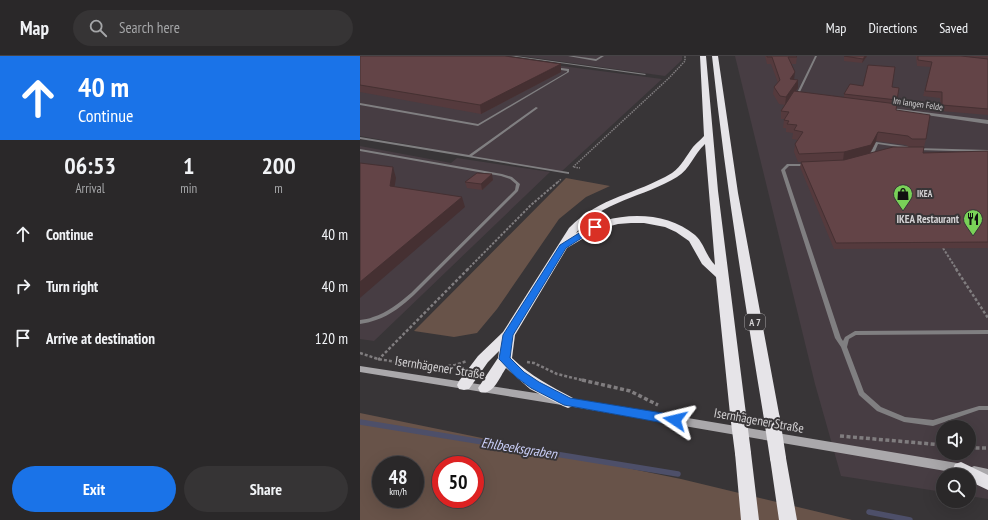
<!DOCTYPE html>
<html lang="en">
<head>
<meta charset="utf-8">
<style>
  body { margin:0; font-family:"PT Sans Narrow",sans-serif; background:#363435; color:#f1f3f6; height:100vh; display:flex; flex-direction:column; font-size:15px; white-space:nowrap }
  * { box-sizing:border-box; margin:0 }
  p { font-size:13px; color:#a5a6a8 }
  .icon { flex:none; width:22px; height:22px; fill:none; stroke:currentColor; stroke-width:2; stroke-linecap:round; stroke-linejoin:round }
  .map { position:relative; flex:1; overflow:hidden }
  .sheet { display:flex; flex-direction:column; background:#2a2829; width:360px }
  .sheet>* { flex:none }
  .guide { background:#1a73e8; color:#fff; overflow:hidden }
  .controls { position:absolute; left:576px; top:364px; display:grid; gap:8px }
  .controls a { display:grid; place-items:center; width:40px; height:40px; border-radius:50%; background:#2a2829; box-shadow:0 4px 16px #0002,0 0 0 1px #464446; font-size:20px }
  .speed { position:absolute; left:12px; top:400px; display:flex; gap:8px; font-size:20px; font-weight:700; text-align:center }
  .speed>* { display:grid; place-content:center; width:52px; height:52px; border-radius:50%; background:#2a2829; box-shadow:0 4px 16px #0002,0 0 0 1px #464446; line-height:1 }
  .speed small { font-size:10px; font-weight:400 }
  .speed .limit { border:6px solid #d22; background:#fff; color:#111 }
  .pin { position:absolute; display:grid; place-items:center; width:34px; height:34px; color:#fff; margin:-17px; border:2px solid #fff; border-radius:50%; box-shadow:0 1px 4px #0007 }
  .me { position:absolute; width:44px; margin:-22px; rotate:280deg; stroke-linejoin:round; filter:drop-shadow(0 0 3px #0008) }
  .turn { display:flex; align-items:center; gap:14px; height:84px; padding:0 12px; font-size:18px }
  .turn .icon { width:52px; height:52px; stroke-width:2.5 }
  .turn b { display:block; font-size:28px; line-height:34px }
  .eta { display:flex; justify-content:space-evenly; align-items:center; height:68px; text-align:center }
  .eta b { font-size:24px; font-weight:600; line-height:28px }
  .cta { display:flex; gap:8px; margin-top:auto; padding:8px 12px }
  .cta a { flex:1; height:46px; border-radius:24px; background:#1a73e8; color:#fff; font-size:16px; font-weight:600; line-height:46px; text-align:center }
  .cta a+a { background:#363435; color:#f1f3f6 }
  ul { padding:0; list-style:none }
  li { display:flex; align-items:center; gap:12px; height:52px; padding:0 12px }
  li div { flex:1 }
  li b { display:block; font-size:15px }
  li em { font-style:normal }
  header { display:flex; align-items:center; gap:24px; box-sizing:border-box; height:56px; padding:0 20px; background:#2a2829; border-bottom:1px solid #464446 }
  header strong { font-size:19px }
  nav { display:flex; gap:22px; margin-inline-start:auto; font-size:14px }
  .search { width:280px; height:36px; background:#363435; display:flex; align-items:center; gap:10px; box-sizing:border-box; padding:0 14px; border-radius:22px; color:#a5a6a8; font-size:15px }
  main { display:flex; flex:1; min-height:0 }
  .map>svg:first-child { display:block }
  .built { fill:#473d43; fill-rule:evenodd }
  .green { fill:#685349; fill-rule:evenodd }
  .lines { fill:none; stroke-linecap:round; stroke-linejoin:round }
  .stream { stroke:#4d4f69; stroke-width:5.5 }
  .path-far3 { stroke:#807d7f; stroke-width:1.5; stroke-dasharray:1.5 1; stroke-linecap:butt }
  .path-far2 { stroke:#807d7f; stroke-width:2; stroke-dasharray:2.5 1.5; stroke-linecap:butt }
  .path-far1 { stroke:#807d7f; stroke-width:2.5; stroke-dasharray:3 2; stroke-linecap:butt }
  .path { stroke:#807d7f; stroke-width:3.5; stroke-dasharray:4 2.5; stroke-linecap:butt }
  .service { fill:#807f81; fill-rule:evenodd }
  .minor { fill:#807f81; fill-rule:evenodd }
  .secondary { fill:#aaa8ab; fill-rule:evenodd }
  .motorway { fill:#e6e4e8; fill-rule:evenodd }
  .motorway-bridge { stroke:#e6e4e8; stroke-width:16 }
  .wall { fill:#553a3d; fill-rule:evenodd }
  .shaded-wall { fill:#453032 }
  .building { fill:#634447; stroke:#453032 }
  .route { fill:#1a73e8; stroke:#114b97 }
  .labels { text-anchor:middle; stroke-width:4; stroke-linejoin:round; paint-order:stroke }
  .far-street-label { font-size:9px; fill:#d5d3d5; stroke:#383537 }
  .far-poi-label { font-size:9px; font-weight:bold; fill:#d5d3d5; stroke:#383537; text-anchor:start }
  .shield { fill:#383537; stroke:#a6a4a6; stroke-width:1 }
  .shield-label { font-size:10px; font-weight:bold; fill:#d5d3d5 }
  .poi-label { font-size:11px; font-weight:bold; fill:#d5d3d5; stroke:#383537; text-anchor:end }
  .near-street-label { font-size:13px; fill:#d5d3d5; stroke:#383537 }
  .near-water-label { font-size:14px; font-style:italic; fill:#cbd0fa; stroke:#383537 }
</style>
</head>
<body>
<header>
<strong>Map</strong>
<div class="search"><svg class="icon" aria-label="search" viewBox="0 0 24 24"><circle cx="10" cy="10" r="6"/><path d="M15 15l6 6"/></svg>Search here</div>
<nav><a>Map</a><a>Directions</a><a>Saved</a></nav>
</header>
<main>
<section class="sheet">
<div class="guide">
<div class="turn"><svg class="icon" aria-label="ahead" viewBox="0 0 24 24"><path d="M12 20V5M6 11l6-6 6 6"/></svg><div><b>40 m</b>Continue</div></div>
</div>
<div class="eta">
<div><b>06:53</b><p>Arrival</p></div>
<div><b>1</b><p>min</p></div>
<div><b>200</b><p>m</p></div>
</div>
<ul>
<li><svg class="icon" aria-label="ahead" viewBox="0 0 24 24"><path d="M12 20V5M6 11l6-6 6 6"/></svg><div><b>Continue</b></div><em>40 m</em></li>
<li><svg class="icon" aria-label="right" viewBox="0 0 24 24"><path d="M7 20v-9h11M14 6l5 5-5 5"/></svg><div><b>Turn right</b></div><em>40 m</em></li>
<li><svg class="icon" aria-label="arrive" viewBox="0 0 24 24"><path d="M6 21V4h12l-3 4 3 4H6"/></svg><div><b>Arrive at destination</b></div><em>120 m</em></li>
</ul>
<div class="cta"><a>Exit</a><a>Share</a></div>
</section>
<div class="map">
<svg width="628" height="464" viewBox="0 0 628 464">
  <rect width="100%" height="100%" fill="#383537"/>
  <!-- built -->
  <path class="built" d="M 0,0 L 126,0 L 302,23 L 201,116 L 0,80 Z
    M 162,0 L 322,0 L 322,4 L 305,20 Z
    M 375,0 L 628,0 L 628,443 L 609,440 L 609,419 L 583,419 L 583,436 L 481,420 L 455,328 ZM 583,371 L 609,371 L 609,397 L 583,397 Z
    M 0,90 L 91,107 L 97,102 L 190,116 L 14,285 L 0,283 Z"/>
  <!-- green -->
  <path class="green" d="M 206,122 L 250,130 L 226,141 L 199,163 L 137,253 L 117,277 L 94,281 L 54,275 Z
    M 0,357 L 321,423 L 492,464 L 0,464 ZM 21,409 L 55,409 L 55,443 L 21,443 ZM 81,409 L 115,409 L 115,443 L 81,443 Z"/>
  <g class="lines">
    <!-- stream -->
    <path class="stream" d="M 0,366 L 318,418
      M 509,456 L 550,464"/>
    <!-- path-far3 -->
    <path class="path-far3" d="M 213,111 L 309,22 L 325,5 L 325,0
      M 214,111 L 220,112
      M 198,126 L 201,123"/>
    <!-- path-far2 -->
    <path class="path-far2" d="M 583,192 L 597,214
      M 107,214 L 171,149 L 199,125"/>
    <!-- path-far1 -->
    <path class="path-far1" d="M 596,213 L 628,262
      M 0,297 L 18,303 L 76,312 L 95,309 L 107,305
      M 18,304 L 108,213
      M 167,306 L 174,307 L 197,318 L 226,325"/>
    <!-- path -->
    <path class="path" d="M 222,324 L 270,335 L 298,349
      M 480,380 L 583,389
      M 609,392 L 628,392"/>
    <!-- service -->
    <path class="service" d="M 150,0 L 156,0 L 286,18 L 285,19 Z
      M 208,0 L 214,0 L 236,3 L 241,0 L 244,0 L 236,5 Z
      M 455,0 L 457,0 L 439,38 L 440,39 L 439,40 L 436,40 L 436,39 Z
      M 194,11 L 209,13 L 209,16 L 118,70 L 0,49 L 0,47 L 118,68 L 207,16 L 207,15 L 195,13 Z
      M 176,51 L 178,52 L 112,100 L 208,116 L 209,116 L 209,118 L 0,83 L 0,81 L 109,99 Z
      M 516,86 L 552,91 L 554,92 L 552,93 L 518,88 L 513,100 L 510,101 L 509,100 Z
      M 556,92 L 628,94 L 628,96 L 557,94 L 555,93 Z
      M 0,93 L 142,118 L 152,121 L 160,128 L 158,135 L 54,239 C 43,249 31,259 16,264 C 11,266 5,267 0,268 L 0,264 C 4,263 9,263 13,261 C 27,257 39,247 51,237 L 155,134 L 156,128 L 150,123 L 141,120 L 0,95 Z
      M 427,108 L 447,108 L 449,109 L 447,110 L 429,110 L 425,114 L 481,282 L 483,285 L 485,281 L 495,275 L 628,274 L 628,278 L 496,279 L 489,283 L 487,291 L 504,336 L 521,351 L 545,361 L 573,364 L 619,350 L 628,350 L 628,354 L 619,354 L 573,370 L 544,366 L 517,355 L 499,339 L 481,291 L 475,282 L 421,114 Z"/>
    <!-- minor -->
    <path class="minor" d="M 523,51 L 628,64 L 628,68 L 525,53 L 523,52 Z"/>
    <!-- secondary -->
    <path class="secondary" d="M 0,310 L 208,342 L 603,408 L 607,410 L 609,413 L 607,416 L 603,418 L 208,350 L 0,316 Z
      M 614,410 L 628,413 L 628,423 L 610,418 L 608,415 L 610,412 Z"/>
    <!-- motorway -->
    <path class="motorway" d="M 340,0 L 346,0 L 358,135 L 386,358 L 383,362 L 378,364 L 373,362 L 370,358 L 356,221 L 342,208 L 329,185 L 316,176 L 305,171 L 284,167 L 271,167 L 258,168 L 239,173 L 207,192 L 155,279 L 152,302 C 171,320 190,330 213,342 L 216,346 L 213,350 L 208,352 L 203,350 L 170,333 L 146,312 C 139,322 133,340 120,336 L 118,332 L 138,302 L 139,295 L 128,306 L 109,333 L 104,334 L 99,333 L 97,329 L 99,325 L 118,300 L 143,276 L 209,172 C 241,140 275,139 312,117 C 322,110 326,100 333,91 C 336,87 341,84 344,80 ZM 345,88 L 355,209 C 346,200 344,187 335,179 C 303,152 249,156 216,177 C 240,145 285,141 317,121 C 330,113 334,98 345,88 Z
      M 352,0 L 358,0 L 378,137 L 420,363 L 417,367 L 412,369 L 407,367 L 404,363 C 384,242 365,122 352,0 Z
      M 383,390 L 389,392 L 391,397 L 399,464 L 381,464 L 375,397 L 377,392 Z
      M 418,395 L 424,397 L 426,402 L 437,464 L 419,464 L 410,402 L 412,397 Z
      M 601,406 L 628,419 L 628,434 L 609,425 L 609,419 L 595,418 L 593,413 L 595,408 Z"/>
    <!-- motorway-bridge -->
    <path class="motorway-bridge" d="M 378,358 L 383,397
      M 412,363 L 418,402"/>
  </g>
  <!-- wall -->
  <path class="wall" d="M 0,0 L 201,16 L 121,58 L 0,36 Z
    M 405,0 L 436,0 L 437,1 L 436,8 L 431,8 L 434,24 L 438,24 L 438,32 L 435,36 L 484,42 L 484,38 L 503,30 L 532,31 L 537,44 L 536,54 L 566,83 L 564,91 L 563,97 L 628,95 L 628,192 L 474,193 L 440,111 L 441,106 L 438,106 L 434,96 L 435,88 L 438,84 L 432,83 L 433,77 L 426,76 L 426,72 L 423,72 L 424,63 L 421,63 L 421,55 L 425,49 L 419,48 L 413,38 L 414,31 L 418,27 L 411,8 L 407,8 ZM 516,85 L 546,89 L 549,91 L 509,98 Z
    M 484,0 L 507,0 L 502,7 L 484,5 Z
    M 556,0 L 628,0 L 628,59 L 581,55 L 580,42 L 563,40 L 571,11 L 557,10 Z
    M 133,124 L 122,134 L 107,132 L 105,126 Z"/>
  <!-- shaded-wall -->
  <path class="shaded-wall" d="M 505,0 L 507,0 L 502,7 L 503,3 Z
    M 201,8 L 201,16 L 121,58 L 120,49 Z
    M 435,16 L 434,24 L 430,23 Z
    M 438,24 L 438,32 L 425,49 L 426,41 Z
    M 518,76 L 516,85 L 509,98 L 483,105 L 484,96 Z
    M 33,111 L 36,122 L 33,140 L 30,130 Z
    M 132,118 L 133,124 L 122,134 L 121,128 Z
    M 102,141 L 105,151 L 0,242 L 0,226 Z"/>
  <!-- building -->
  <path class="building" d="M 0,0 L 145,0 L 201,8 L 120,49 L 0,29 Z
    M 407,0 L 436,0 L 437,1 L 428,1 L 435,16 L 430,23 L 438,24 L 426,41 L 420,40 L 414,31 L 420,24 L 412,1 L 407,1 Z
    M 484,0 L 505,0 L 503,3 Z
    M 558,0 L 601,0 L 628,3 L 628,53 L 582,49 L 582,36 L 565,35 L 572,6 L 558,4 Z
    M 508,9 L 535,11 L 532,31 L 539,32 L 537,44 L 484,38 L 490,28 L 503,30 Z
    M 434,35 L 537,48 L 536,54 L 570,59 L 566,83 L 552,83 L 548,80 L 518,76 L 511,89 L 484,96 L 439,98 L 435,88 L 443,76 L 434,74 L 437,69 L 427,68 L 429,65 L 424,64 L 429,56 L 421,55 Z
    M 533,91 L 564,91 L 563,97 L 628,95 L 628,186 L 476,187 L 441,106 L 484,104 Z
    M 0,107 L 33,111 L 30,130 L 102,141 L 0,226 Z
    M 117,117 L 132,118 L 121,128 L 105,126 Z"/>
  <!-- route -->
  <path class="route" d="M 232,169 L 238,169 L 239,171 L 206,192 L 153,279 L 150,302 L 164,316 L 179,326 L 210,342 L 315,359 L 319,361 L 321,364 L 319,367 L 315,369 L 204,349 L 171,332 L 156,321 L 139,303 L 143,279 L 200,189 Z"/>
  <!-- icons -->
  <defs>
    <g id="shop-pin" transform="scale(1)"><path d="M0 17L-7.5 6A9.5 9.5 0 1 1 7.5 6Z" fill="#79d158" stroke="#383537"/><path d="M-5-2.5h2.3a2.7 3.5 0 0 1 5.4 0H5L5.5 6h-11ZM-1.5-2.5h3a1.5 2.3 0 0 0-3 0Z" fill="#111"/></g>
    <g id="restaurant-pin" transform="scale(1)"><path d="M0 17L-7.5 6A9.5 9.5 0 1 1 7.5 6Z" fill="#79d158" stroke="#383537"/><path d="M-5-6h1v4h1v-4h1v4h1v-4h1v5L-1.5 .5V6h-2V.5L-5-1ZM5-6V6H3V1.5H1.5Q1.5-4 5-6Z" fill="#111"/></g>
  </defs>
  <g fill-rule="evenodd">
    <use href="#shop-pin" x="543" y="138"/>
    <use href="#restaurant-pin" x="613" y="163"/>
  </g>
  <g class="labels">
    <!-- far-street labels -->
    <g class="far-street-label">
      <text transform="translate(558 48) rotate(8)" y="3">Im langen Felde</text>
    </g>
    <!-- far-poi labels -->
    <g class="far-poi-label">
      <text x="557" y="141">IKEA</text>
    </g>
    <!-- shield labels -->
    <rect class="shield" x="385" y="258" width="20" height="16" rx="3"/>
    <g class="shield-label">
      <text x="395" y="270">A 7</text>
    </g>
    <!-- poi labels -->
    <g class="poi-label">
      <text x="599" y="167">IKEA Restaurant</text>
    </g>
    <!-- near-street labels -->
    <g class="near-street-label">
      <text transform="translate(80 311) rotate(9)" y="5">Isernhägener Straße</text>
      <text transform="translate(399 364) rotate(10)" y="5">Isernhägener Straße</text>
    </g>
    <!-- near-water labels -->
    <g class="near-water-label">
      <text transform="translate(159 392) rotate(9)" y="5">Ehlbeeksgraben</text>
    </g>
  </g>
</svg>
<div class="controls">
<a><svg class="icon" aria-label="sound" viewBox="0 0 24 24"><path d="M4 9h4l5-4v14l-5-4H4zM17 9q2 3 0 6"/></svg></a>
<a><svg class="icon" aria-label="search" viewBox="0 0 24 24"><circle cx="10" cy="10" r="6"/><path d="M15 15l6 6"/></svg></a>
</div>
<div class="speed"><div>48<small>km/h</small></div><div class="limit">50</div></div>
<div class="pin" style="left:235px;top:171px;background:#d93025"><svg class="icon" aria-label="arrive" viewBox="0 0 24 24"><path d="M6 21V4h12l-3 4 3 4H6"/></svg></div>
<svg class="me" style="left:315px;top:364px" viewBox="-20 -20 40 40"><path d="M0-17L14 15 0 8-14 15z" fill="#1a73e8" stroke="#fff" stroke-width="4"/></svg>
</div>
</main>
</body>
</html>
